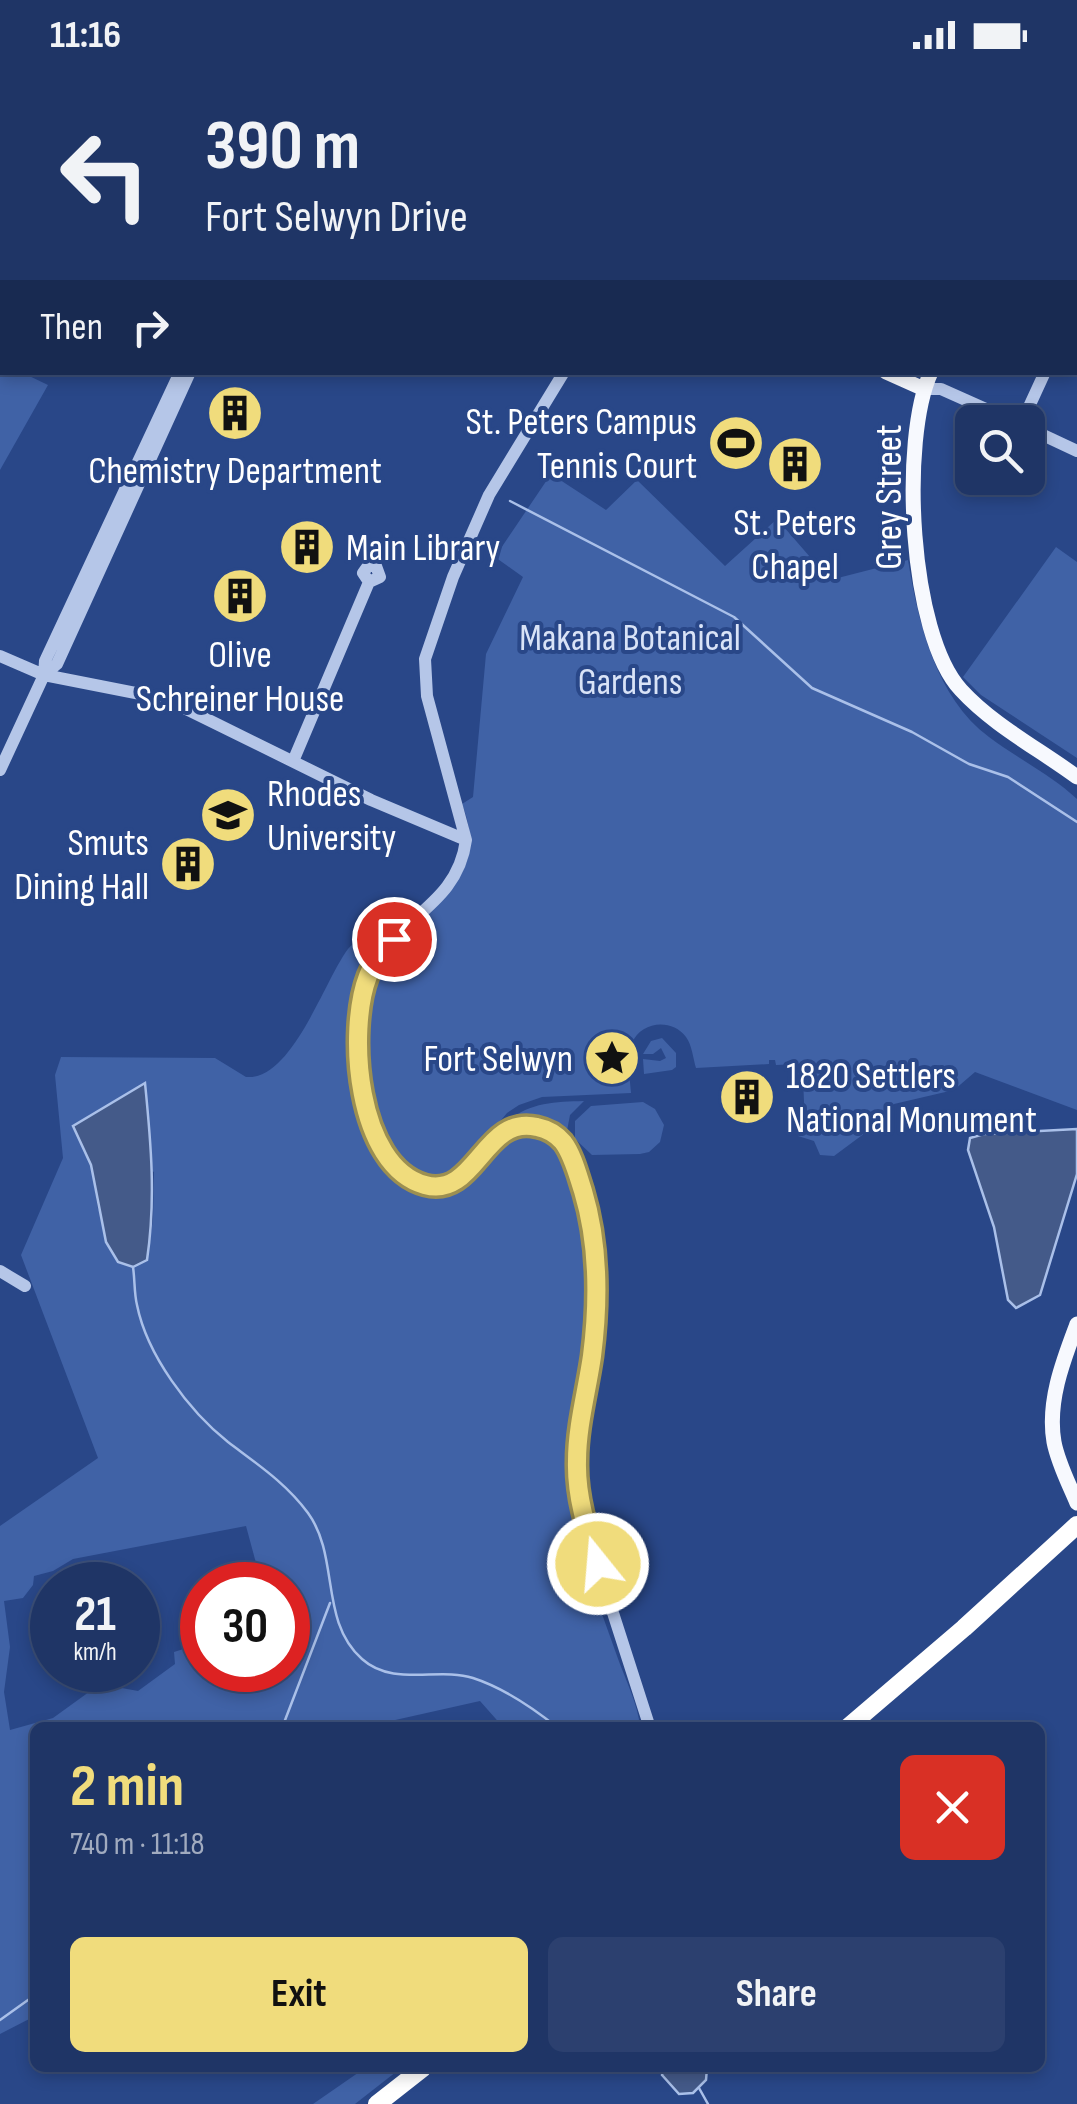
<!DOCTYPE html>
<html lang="en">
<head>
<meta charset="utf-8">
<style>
  body { margin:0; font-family:"Sofia Sans Condensed",sans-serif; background:#2c406f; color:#f1f3f6; height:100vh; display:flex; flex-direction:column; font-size:38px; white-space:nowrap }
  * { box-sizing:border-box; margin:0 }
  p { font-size:32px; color:#a1abbf }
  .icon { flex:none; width:55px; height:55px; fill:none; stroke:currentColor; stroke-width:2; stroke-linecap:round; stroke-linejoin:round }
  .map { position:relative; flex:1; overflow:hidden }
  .details { position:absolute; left:30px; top:1652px; width:1015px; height:350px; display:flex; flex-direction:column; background:#1f3566; border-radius:15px; box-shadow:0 5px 15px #0003,0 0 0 2px #3c507a }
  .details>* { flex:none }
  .top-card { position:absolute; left:0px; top:0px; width:1078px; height:305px; box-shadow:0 5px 15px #0003,0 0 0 2px #3c507a; background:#1f3566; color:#f1f3f6; overflow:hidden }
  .controls { position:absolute; left:955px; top:335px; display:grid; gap:20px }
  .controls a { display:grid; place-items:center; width:90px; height:90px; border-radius:15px; background:#1f3566; box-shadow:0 5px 15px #0003,0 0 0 2px #3c507a; font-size:50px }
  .speed { position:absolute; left:30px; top:1492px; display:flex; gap:20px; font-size:50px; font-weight:700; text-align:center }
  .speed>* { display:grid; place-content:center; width:130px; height:130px; border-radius:50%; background:#1f3566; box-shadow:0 5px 15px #0003,0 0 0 2px #3c507a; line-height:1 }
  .speed small { font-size:25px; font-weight:400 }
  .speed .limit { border:15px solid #d22; background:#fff; color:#111 }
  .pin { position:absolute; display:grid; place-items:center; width:85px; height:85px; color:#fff; margin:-42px; border:5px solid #fff; border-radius:50%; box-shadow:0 2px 10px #0007 }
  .me { position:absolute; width:110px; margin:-55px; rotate:343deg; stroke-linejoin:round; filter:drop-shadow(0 0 8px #0008) }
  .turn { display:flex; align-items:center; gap:35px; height:210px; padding:0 40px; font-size:45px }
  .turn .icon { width:130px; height:130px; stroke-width:2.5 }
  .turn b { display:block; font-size:70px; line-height:85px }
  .then { display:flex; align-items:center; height:95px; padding:0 40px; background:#0003; gap:20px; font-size:38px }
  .round { display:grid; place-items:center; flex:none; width:105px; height:105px; border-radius:15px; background:#2c406f }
  .summary { display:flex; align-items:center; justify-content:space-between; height:170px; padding:0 40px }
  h1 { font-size:60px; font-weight:700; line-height:75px; color:#f0dc7c }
  .button { display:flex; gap:20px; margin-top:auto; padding:20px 40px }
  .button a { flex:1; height:115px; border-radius:15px; background:#f0dc7c; color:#111; font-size:40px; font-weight:700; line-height:115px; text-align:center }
  .button a+a { background:#2c406f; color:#f1f3f6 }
  .status { display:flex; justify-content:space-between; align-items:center; height:70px; padding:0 50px; background:#1f3566; direction:ltr }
  .status svg { height:28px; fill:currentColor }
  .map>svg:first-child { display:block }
  .green { fill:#4062a6; fill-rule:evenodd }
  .water { fill:#445a89; stroke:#aac0e9; stroke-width:2.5 }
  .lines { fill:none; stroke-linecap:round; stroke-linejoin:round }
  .stream { stroke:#aac0e9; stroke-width:2.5 }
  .minor { stroke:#b5c6e8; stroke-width:12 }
  .major { stroke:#f7f9fe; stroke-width:15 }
  .highway { stroke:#fff; stroke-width:18 }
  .route-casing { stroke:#9c8f51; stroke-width:25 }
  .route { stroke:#f0dc7c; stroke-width:18 }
  .labels { text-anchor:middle; stroke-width:8; stroke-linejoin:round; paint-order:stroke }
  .poi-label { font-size:38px; fill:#fff; stroke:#294788; text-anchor:end }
  .street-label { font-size:38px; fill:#fff; stroke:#294788 }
  .park-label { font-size:38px; fill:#d9e3f7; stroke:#294788 }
</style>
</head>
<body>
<div class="status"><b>11:16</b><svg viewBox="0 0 49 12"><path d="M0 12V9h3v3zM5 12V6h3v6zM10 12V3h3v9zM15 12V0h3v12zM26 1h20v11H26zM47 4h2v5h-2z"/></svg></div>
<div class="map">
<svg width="1077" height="2034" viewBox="0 0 1077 2034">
  <rect width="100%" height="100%" fill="#294788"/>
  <!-- green -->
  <path class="green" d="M 0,292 L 2,302 L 23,303 L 48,315 L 0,400 Z
    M 551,404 L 606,440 L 637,410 L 725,496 L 777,449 L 830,510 L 908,490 C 918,552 936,628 989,667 C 1018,689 1050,704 1077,729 L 1077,1040 L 975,1002 L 954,1020 L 894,1034 L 865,1063 L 834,1086 L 820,1085 L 814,1071 L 798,1066 L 797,1056 L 805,1055 L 803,1008 L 795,1008 L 795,1002 L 800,1001 L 799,994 L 776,995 L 775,990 L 769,990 L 769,994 L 696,998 C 693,988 692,975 686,967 C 672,948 641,951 632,973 C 626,987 630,1009 631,1023 L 542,1027 L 519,1035 L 507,1043 L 457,1103 C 435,1116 421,1110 402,1094 C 360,1058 349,936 380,891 C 419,837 494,816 462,734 L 473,727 L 486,584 L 523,507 L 495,487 Z
    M 1056,477 L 1077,492 L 1077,688 L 981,625 L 963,607 Z
    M 427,832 C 408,849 380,866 368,890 C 341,947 344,1079 405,1115 C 419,1123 441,1126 456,1119 C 488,1102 485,1063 532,1064 C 548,1065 560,1076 566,1090 C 595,1152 593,1233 582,1299 C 575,1339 564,1377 568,1419 C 575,1472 599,1535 617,1586 C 625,1609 638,1634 640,1657 L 503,1657 L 480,1631 L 364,1657 L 35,1658 L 35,1946 L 0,1964 L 0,1456 L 98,1388 L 21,1185 L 63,1088 L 55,1005 L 61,987 L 215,988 L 246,1007 C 292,1011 324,911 348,879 C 358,866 410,842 427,832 ZM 74,1056 L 154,1102 L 153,1149 L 147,1190 L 98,1139 L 91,1095 ZM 246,1456 L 262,1515 L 288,1515 L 288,1600 L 202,1600 L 202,1573 L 174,1582 L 175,1594 L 138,1621 L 100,1614 L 53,1648 L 10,1660 L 4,1622 L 10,1577 L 4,1531 L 23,1528 L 33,1515 L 34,1506 L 53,1501 L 73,1489 Z
    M 662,968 L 676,983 L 676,997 L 672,1000 L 644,1004 L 643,989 L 660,991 L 666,988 L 661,978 L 653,984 L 643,984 L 651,971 Z
    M 584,1031 L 570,1045 L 566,1066 C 546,1050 530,1047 505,1054 C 528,1032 554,1032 584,1031 Z
    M 643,1032 L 655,1039 L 664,1055 L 660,1072 L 649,1082 L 640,1084 L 592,1085 L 575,1069 L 575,1051 L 591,1036 Z
    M 365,1998 L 401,1998 L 355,2034 L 313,2034 Z"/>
  <!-- water -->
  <path class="water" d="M 145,1013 C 151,1073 156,1129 147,1190 L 133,1197 L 118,1192 L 106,1172 L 91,1095 L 73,1056 Z
    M 1077,1059 L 1077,1104 L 1040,1225 L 1016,1238 L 1008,1230 L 994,1157 L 968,1080 L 970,1068 L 984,1064 Z
    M 664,1998 L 707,1998 L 706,2010 L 693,2023 L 679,2024 L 662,2005 Z"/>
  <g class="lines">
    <!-- stream -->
    <path class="stream" d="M 510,431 L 734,547 L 812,618 L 912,662 L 969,694 L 1008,707 L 1077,752
      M 133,1197 C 135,1210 134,1223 137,1235 C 147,1285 189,1341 228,1372 C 257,1394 286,1413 308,1443 C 340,1487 319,1551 362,1589 C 393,1617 438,1597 473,1608 C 504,1618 533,1638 558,1658
      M 282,1658 L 330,1533
      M 0,1950 L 35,1925
      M 699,2018 L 708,2034"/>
    <!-- minor -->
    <path class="minor" d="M 627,0 L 633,2
      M 763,0 L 769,2
      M 323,2 L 324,0
      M 543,2 L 544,0
      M 566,2 L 567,0
      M 1075,114 L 1077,115
      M 1075,150 L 1077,151
      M 1075,236 L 1077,232
      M 564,302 L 489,425 L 453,507 L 425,589 L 427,626 L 466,770 C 457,838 393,848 369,903 C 360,924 360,949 358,971 C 357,998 358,1029 371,1054 C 386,1083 421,1142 461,1107 C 494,1079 515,1024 565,1075 L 592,1149 L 595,1182 L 592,1283 L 578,1369 L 577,1418 L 587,1462 L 650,1658
      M 924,319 L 941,319 L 1015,352
      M 1022,352 L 1045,302
      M 1028,358 L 1077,381
      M 0,586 L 44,605 L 166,629 L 371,730 L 466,770
      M 44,605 L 57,594 L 190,302
      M 294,689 L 369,512 L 380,507 L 376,496 L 368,496 L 363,503 L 369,512
      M 0,700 L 44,605 L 45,591 L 180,302
      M 0,1201 L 25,1216"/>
    <!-- major -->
    <path class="major" d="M 185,0 L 190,2
      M 219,0 L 225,2
      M 1072,2 L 1073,0
      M 886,302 L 924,319
      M 931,302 C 900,369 909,564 961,620 C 993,655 1039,679 1077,707
      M 1077,1254 C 1063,1291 1047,1332 1054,1372 C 1058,1393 1069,1414 1077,1433"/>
    <!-- highway -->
    <path class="highway" d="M 847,1658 L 964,1558 L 1077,1455
      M 377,2034 L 423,1998"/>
  </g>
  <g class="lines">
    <!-- route casing -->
    <g class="route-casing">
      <path id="route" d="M 394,869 C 384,880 374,891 368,906 C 347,960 356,1096 425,1115 C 476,1129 484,1044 537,1057 C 547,1059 557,1065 563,1072 C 573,1085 578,1106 583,1121 C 599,1174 599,1231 592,1286 C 587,1321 577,1356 577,1391 C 576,1427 587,1460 598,1494"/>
    </g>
    <!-- route -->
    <use href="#route" class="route"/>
  </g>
  <!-- icons -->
  <defs>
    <g id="building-disc" transform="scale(2.875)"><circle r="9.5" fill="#f0dc7c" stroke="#294788"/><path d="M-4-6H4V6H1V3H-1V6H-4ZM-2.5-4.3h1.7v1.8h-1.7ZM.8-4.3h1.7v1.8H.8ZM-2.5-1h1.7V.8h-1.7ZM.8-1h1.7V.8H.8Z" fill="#111"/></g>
    <g id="stadium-disc" transform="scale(2.875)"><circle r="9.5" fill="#f0dc7c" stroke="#294788"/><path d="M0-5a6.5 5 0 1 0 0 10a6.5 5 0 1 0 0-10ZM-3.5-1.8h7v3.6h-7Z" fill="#111"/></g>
    <g id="university-disc" transform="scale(2.875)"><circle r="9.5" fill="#f0dc7c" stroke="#294788"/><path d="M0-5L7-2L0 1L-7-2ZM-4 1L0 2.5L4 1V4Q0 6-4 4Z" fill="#111"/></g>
    <g id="sight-disc" transform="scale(2.875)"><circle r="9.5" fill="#f0dc7c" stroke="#294788"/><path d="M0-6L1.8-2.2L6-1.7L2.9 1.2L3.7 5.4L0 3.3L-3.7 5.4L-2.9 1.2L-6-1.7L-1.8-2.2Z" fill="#111"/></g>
  </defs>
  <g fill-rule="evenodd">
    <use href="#building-disc" x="235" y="343"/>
    <use href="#stadium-disc" x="736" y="373"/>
    <use href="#building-disc" x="795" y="394"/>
    <use href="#building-disc" x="307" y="477"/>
    <use href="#building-disc" x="240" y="526"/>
    <use href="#university-disc" x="228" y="745"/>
    <use href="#building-disc" x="188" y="794"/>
    <use href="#sight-disc" x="612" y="988"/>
    <use href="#building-disc" x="747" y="1027"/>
  </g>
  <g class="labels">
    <!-- poi labels -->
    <g class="poi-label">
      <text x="697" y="364">St. Peters Campus<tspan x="697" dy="44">Tennis Court</tspan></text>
      <text x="235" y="413" text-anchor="middle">Chemistry Department</text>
      <text x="795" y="465" text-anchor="middle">St. Peters<tspan x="795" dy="44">Chapel</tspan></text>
      <text x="346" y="490" text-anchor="start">Main Library</text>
      <text x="240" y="597" text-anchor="middle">Olive<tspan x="240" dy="44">Schreiner House</tspan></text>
      <text x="267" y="736" text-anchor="start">Rhodes<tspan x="267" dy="44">University</tspan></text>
      <text x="149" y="785">Smuts<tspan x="149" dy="44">Dining Hall</tspan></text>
      <text x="573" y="1001">Fort Selwyn</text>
      <text x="786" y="1018" text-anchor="start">1820 Settlers<tspan x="786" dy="44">National Monument</tspan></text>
    </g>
    <!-- street labels -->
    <g class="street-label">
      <text transform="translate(888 427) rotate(-90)" y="13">Grey Street</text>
    </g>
    <!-- park labels -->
    <g class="park-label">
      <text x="630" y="580">Makana Botanical<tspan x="630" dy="44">Gardens</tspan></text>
    </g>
  </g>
</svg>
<div class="controls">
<a><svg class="icon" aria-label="search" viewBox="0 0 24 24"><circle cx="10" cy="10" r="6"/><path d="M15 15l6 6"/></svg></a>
</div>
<div class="speed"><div>21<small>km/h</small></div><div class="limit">30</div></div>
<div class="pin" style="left:394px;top:869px;background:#d93025"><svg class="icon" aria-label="arrive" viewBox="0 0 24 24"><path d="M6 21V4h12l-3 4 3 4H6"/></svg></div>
<svg class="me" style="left:598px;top:1494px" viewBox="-20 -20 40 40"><circle r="17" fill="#f0dc7c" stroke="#fff" stroke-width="3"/><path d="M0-11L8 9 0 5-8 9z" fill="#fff"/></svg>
<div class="top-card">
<div class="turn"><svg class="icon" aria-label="left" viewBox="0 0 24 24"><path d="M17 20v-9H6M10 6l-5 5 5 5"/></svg><div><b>390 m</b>Fort Selwyn Drive</div></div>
<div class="then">Then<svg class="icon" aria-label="right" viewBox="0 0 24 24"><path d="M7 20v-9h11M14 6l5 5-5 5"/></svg></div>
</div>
<section class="details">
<div class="summary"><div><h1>2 min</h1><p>740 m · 11:18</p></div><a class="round" style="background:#d93025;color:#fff"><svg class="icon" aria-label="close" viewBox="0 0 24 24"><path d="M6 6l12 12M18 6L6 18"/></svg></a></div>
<div class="button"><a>Exit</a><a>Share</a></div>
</section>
</div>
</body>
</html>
